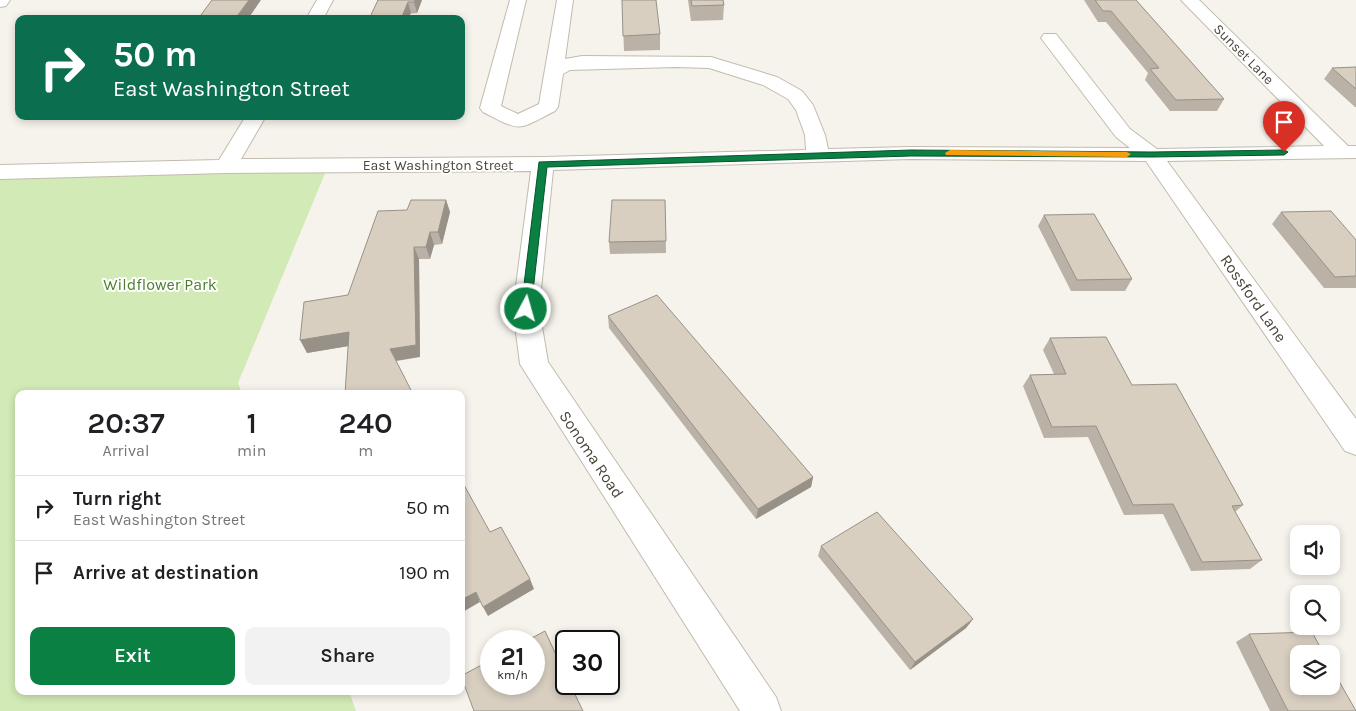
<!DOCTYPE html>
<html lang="en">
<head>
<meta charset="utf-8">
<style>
  body { margin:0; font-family:Karla,sans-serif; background:#f2f2f2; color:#202124; height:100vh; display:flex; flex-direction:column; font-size:19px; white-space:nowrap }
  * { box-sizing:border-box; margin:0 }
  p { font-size:16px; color:#757577 }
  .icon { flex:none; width:28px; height:28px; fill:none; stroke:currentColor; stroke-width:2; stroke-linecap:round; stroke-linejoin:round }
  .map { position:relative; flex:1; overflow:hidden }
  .sheet { position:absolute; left:15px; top:390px; width:450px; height:305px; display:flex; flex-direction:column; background:#fff; border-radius:10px; box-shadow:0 2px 8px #0003 }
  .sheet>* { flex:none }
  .hud { position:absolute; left:15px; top:15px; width:450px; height:105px; border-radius:10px; box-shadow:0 2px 8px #0003; background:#0b6e4f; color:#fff; overflow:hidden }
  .fabs { position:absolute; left:1290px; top:525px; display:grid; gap:10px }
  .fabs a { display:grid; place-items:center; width:50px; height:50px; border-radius:10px; background:#fff; box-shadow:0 2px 8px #0003; font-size:25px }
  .speed { position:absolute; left:480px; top:630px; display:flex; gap:10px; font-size:25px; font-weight:700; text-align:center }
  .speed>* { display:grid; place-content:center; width:65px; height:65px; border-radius:50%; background:#fff; box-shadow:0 2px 8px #0003; line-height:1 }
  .speed small { font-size:12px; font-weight:400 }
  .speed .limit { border:2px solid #111; border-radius:8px; background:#fff; color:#111 }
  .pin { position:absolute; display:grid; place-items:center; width:42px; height:42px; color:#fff; margin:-51px -21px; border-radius:50% 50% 50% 0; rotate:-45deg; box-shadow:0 0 5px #0007 }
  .pin .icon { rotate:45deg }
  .me { position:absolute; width:55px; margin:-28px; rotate:6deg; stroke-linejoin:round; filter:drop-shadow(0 0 4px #0008) }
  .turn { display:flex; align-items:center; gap:18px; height:105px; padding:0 15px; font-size:22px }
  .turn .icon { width:65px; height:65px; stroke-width:2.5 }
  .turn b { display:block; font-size:35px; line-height:42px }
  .eta { display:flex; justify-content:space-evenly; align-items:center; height:85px; text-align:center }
  .eta b { font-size:30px; font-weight:600; line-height:35px }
  .action { display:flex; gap:10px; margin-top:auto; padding:10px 15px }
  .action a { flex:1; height:58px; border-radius:10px; background:#0b8043; color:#fff; font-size:20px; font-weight:600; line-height:58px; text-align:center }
  .action a+a { background:#f2f2f2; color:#202124 }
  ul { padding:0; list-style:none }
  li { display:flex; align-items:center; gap:15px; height:65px; padding:0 15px; border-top:1px solid #e0e0e0 }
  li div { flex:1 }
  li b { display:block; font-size:19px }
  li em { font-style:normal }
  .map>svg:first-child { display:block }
  .green { fill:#d2eab5 }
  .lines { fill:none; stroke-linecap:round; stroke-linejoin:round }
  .minor-casing { stroke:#c2bbae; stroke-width:2 }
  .minor { fill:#fff; fill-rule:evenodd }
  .wall { fill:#bab2a6 }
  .shaded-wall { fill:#979187 }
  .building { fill:#d8cfc1; stroke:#979187 }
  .route { fill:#0b8043; stroke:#07532c }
  .slow { fill:#f59e0b }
  .labels { text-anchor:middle; stroke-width:4; stroke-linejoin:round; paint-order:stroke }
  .far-street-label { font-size:14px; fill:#4b4439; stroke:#fff }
  .park-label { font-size:16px; fill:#4a7f2a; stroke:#fff }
  .street-label { font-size:16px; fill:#4b4439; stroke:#fff }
</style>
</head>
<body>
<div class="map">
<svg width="1356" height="711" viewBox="0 0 1356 711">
  <rect width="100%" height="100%" fill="#f6f3ec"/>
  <!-- green -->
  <path class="green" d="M 326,171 L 238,383 L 242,394 L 19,394 L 19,691 L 349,691 L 356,711 L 0,711 L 0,178 Z"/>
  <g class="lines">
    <!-- minor casing -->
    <g class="minor-casing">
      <path id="minor" d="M 0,0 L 10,0 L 6,6 L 0,7 Z
        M 317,0 L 333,0 L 323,19 L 306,19 Z
        M 510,0 L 526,0 L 501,106 L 518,114 L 539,104 L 557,0 L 573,0 L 565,59 L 582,56 L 711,57 L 777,77 L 802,91 L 813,105 L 825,135 L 828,149 L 911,147 L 1130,148 L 1116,137 L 1041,38 L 1044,34 L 1056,34 L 1130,129 L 1157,149 L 1324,146 L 1181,0 L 1199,0 L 1348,146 L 1356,146 L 1356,158 L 1167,161 L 1356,419 L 1356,455 L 1345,451 L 1146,161 L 911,159 L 553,170 L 539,309 L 548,362 L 776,697 L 781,711 L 740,711 L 520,364 L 513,309 L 531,171 L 226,173 L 0,179 L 0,165 L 219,160 L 246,116 L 266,116 L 241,159 L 543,157 L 806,150 L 805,135 L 796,110 L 788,99 L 763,85 L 709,68 L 676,67 L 570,70 L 563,74 L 558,107 L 555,111 C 516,131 522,132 483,112 L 480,108 Z"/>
    </g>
    <!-- minor -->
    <use href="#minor" class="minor"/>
  </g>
  <!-- wall -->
  <path class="wall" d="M 378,0 L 422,0 L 417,13 L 370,17 Z
    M 622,0 L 660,34 L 660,50 L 624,51 Z
    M 688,0 L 723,0 L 724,5 L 723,20 L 691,21 Z
    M 1084,0 L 1136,0 L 1224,99 L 1217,111 L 1170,111 L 1145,80 L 1148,73 L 1106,22 L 1098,22 Z
    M 1356,67 L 1356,107 L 1355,107 L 1324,79 L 1332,68 Z
    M 446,200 L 450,212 L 442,244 L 434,245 L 430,259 L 419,259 L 420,357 L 348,346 L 307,353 L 407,210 Z
    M 665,200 L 666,253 L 610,254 L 609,242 Z
    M 1281,212 L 1356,240 L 1356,288 L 1324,288 L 1272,224 Z
    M 1044,215 L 1132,279 L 1125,291 L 1071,291 L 1038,226 Z
    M 608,316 L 813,477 L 811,487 L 756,519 L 609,328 Z
    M 1050,338 L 1132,385 L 1243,505 L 1235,512 L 1262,560 L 1250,569 L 1191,571 L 1163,514 L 1124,515 L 1088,437 L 1044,438 L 1023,386 L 1030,375 L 1054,374 L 1043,350 Z
    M 821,546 L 973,619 L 966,628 L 910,670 L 818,556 Z
    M 1249,634 L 1356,711 L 1270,711 L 1236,642 Z"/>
  <!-- shaded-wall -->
  <path class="shaded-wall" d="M 249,0 L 261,0 L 248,19 L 235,19 Z
    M 415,0 L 422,0 L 417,13 L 414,2 Z
    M 408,2 L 411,13 L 408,19 L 401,19 Z
    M 446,200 L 450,212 L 442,244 L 438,232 Z
    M 430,232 L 434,245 L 430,259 L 426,247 Z
    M 414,247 L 419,259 L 420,357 L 396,361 L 390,349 Z
    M 349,332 L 355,345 L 307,353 L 300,340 Z
    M 813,477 L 811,487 L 756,519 L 758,509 Z
    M 530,579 L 534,589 L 488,616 L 483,607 Z
    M 476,592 L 480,602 L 461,613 L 461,600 Z
    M 973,619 L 966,628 L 910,670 L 915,662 Z"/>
  <!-- building -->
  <path class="building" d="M 212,0 L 249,0 L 235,19 L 198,19 Z
    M 378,0 L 415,0 L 414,2 L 408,2 L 401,19 L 365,19 L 366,18 L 370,17 Z
    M 622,0 L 656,0 L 660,34 L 623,36 Z
    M 691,0 L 723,0 L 724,5 L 692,6 Z
    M 1095,0 L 1136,0 L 1224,99 L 1176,100 L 1150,69 L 1159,68 L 1111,11 L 1103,11 Z
    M 1356,67 L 1356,89 L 1332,68 Z
    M 411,200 L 446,200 L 438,232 L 430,232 L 426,247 L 414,247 L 416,345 L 390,349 L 413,394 L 345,394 L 349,332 L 300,340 L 304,302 L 348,295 L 378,211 L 407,210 Z
    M 612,200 L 665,200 L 666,241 L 609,242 Z
    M 1331,211 L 1356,240 L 1356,276 L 1335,277 L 1281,212 Z
    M 1094,214 L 1132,279 L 1077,280 L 1044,215 Z
    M 657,295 L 813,477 L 758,509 L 608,316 Z
    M 1106,337 L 1132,385 L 1176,384 L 1243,505 L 1232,506 L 1262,560 L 1202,562 L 1173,504 L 1133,505 L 1096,426 L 1052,427 L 1030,375 L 1066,374 L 1050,338 Z
    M 464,485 L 490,532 L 501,527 L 530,579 L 483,607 L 476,592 L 461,600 L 461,486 Z
    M 877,512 L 973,619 L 915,662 L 821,546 Z
    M 545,631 L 566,676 L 566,684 L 570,684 L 583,711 L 474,711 L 461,676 L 491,660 L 491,684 L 534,684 L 534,641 L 526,641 Z
    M 1312,632 L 1324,654 L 1299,654 L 1299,686 L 1331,686 L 1331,667 L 1356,711 L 1288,711 L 1249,634 Z"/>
  <!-- route -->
  <path class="route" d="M 911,150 L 1152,152 L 1284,150 L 1288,152 L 1284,155 L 1152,157 L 911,156 L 547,167 L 531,309 L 526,313 L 521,309 L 539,162 Z"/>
  <!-- slow -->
  <path class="slow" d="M 950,150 L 1127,152 L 1131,154 L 1127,157 L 946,155 L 945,153 Z"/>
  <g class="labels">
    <!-- far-street labels -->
    <g class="far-street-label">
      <text transform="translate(1244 54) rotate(45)" y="5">Sunset Lane</text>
      <text x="438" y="170">East Washington Street</text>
    </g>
    <!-- park labels -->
    <g class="park-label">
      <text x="160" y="290">Wildflower Park</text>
    </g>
    <!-- street labels -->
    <g class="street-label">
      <text transform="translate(1254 298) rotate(55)" y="6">Rossford Lane</text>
      <text transform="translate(592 454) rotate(56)" y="6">Sonoma Road</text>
    </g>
  </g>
</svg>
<div class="fabs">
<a><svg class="icon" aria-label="sound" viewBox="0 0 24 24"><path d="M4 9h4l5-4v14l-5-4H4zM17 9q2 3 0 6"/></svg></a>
<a><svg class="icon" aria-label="search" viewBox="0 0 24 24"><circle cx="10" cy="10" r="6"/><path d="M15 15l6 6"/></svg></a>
<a><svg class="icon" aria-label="layers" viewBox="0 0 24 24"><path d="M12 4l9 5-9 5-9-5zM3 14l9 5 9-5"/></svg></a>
</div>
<div class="speed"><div>21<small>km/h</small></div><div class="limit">30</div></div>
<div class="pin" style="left:1284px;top:152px;background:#d93025"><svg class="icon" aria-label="arrive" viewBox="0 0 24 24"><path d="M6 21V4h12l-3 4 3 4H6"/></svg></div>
<svg class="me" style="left:526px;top:309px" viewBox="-20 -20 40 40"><circle r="17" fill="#0b8043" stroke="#fff" stroke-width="3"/><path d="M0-11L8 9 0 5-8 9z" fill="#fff"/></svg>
<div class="hud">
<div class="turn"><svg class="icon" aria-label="right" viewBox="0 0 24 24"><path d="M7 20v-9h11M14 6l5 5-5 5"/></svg><div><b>50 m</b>East Washington Street</div></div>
</div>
<section class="sheet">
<div class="eta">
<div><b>20:37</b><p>Arrival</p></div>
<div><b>1</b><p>min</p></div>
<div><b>240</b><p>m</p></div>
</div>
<ul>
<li><svg class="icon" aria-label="right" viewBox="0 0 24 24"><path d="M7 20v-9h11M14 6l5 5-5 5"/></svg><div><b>Turn right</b><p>East Washington Street</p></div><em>50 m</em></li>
<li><svg class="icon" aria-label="arrive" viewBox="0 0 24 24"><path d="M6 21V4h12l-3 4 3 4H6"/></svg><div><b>Arrive at destination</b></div><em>190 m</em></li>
</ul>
<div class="action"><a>Exit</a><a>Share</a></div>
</section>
</div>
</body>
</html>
